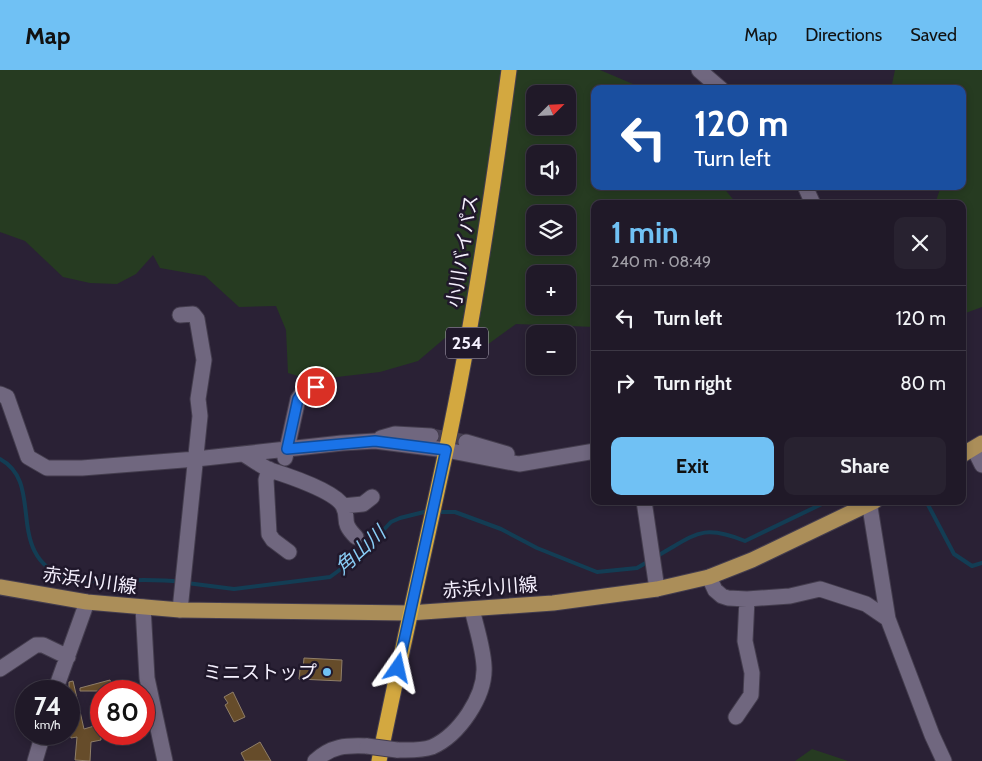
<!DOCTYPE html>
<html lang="en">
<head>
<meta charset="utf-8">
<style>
  body { margin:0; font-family:Cabin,"Noto Sans JP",sans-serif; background:#282230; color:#f1f3f6; height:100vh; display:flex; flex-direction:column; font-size:19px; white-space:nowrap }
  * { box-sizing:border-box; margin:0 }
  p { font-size:16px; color:#a2a0a8 }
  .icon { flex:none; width:28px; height:28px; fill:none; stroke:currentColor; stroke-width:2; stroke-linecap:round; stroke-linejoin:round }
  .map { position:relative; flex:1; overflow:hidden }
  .details { position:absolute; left:591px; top:130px; width:375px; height:305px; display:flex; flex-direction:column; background:#201928; border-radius:10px; box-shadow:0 2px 8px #0003,0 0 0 1px #3d3845 }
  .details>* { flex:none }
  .guide { position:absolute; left:591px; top:15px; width:375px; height:105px; border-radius:10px; box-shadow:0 2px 8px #0003,0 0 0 1px #3d3845; background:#1a4fa0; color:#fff; overflow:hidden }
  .needle { width:32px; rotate:66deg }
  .buttons { position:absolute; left:526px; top:15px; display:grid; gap:10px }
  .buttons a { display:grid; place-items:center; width:50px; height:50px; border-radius:10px; background:#201928; box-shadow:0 2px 8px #0003,0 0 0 1px #3d3845; font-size:25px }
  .speed { position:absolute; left:15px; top:610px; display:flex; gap:10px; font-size:25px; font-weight:700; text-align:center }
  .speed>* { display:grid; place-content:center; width:65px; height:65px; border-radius:50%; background:#201928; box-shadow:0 2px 8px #0003,0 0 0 1px #3d3845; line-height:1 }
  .speed small { font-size:12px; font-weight:400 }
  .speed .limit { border:8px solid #d22; background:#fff; color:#111 }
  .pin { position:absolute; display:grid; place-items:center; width:42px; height:42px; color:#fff; margin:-21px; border:2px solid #fff; border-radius:50%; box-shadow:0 1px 5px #0007 }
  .me { position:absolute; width:55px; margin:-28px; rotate:11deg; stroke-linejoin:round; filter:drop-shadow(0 0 4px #0008) }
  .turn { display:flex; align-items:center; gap:18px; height:105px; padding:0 20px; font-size:22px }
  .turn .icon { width:65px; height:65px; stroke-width:2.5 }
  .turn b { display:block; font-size:35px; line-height:42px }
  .round { display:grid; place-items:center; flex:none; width:52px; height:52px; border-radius:10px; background:#282230 }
  .overview { display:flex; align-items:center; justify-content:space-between; height:85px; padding:0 20px }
  h1 { font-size:30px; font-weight:700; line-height:38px; color:#70c1f4 }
  .cta { display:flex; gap:10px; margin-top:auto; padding:10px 20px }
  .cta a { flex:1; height:58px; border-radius:10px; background:#70c1f4; color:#111; font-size:20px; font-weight:700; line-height:58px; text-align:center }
  .cta a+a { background:#282230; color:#f1f3f6 }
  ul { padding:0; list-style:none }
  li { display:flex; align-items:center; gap:15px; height:65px; padding:0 20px; border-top:1px solid #3d3845 }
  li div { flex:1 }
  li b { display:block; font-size:19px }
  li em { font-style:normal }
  header { display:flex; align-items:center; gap:30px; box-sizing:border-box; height:70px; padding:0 25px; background:#70c1f4; color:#111 }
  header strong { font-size:24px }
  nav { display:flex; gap:28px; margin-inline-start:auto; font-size:18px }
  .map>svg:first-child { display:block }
  .green { fill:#263b21; fill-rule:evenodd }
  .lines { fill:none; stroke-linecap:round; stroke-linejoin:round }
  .stream { stroke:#133d54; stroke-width:4 }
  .building { fill:#664c2a; stroke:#8f7e68 }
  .minor-tunnel { stroke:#484053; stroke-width:15; stroke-dasharray:15 8; stroke-linecap:butt }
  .minor-casing { stroke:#443d4e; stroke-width:17 }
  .major-casing { stroke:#443d4e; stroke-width:17 }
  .highway-casing { stroke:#443d4e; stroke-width:17 }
  .minor { stroke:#70677f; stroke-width:15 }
  .major { stroke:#ab8e59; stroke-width:15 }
  .highway { stroke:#d3a840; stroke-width:15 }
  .minor-bridge-casing { stroke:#443d4e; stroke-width:17; stroke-linecap:butt }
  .minor-bridge { stroke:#70677f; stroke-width:15 }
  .route-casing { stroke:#114b97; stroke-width:12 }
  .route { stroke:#1a73e8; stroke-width:9 }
  .poi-dot { fill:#70c1f4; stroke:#20182b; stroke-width:2 }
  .labels { text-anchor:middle; stroke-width:5; stroke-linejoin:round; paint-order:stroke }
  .shield { fill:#20182b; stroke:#b5afbf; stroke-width:1 }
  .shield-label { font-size:18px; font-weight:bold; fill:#f5f0fe }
  .street-label { font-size:19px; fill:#f5f0fe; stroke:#20182b }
  .poi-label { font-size:19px; fill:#f5f0fe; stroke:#20182b; text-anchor:end }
  .water-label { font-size:20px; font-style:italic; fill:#89cdf6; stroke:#20182b }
</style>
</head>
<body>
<header>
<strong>Map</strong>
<nav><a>Map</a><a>Directions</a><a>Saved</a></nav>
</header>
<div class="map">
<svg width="982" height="691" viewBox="0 0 982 691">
  <rect width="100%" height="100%" fill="#2a2135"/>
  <!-- green -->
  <path class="green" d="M 0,0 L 600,0 L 633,14 L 637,19 L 595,19 L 595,116 L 722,116 L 737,134 L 595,134 L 595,257 L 516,254 L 487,275 L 445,268 L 418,291 L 380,302 L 311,310 L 288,303 L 286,260 L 276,236 L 239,237 L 205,206 L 160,198 L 153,185 L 136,204 L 117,214 L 90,213 L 63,207 L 25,171 L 0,162 ZM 535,24 L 568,24 L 568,56 L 535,56 ZM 535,84 L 568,84 L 568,116 L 535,116 ZM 535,144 L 568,144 L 568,176 L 535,176 ZM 535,204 L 568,204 L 568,236 L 535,236 Z
    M 895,0 L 982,0 L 982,237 L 963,244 L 962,134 L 935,134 L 941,116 L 962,116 L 962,19 L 895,19 L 892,14 Z
    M 812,679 L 848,691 L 795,691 Z"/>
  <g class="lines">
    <!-- stream -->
    <path class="stream" d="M 0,389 C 47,414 1,486 69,509 C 77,512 88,510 96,511 C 124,511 153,508 180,512
      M 926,431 L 954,484 L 972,496 L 982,493
      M 435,442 L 455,442 L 501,459 L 537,478 L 597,502 L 637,498 L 649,491
      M 657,486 C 695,465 701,453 745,471 L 828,431
      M 187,513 L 234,519 L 330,507 L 360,485 L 391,452 L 400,448 L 428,441"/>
  </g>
  <!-- building -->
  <path class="building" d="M 304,588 L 342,590 L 341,611 L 299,609 L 300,599 L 303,599 Z
    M 110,610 L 113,621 L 80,621 L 80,618 Z
    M 73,611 L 84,659 L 101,654 L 101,670 L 91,672 L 90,691 L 75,690 L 77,667 L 71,668 L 69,658 L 69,612 Z
    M 233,622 L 245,647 L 234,652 L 225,635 L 228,633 L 224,627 Z
    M 260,672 L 271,691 L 245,691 L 241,683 Z"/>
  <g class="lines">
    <!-- minor-tunnel -->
    <path class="minor-tunnel" d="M 431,366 L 466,372"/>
    <!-- minor casing -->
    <g class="minor-casing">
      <path id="minor" d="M 699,0 L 721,19
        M 805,116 L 813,134
        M 0,324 L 7,327 L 28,387 L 47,398 L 82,398 L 196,389 L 342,373 L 375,371 L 446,380 L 519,394 L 595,381
        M 381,368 L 395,364 L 431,366
        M 466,372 L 507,384
        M 974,379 L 982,395
        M 243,384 C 252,389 261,396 270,400 C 286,405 335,421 343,436 C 350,450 340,451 356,467
        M 285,388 L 298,329 L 303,322 L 316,317
        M 269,399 L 266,410 L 269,464 L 273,470 L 289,482
        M 644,431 L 657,519
        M 869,431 L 888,549
        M 343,436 L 363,434 L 372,427
        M 709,507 L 715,520 L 722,526 L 728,528 L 747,529 L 790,526 L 820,519 L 866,534 L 888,549 L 932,665 L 944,691
        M 143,537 L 147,608 L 165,691
        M 180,540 L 200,346 L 198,329 L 204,290 L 197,249 L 193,244 L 180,245
        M 0,599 L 36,575 L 43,575 L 68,587
        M 55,621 L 87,532
        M 736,647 L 751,625 L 752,603 L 745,571 L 747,529
        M 397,680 C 409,680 420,681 432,677 C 459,665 486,626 484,596 C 483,577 476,557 472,539
        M 35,691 L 43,664
        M 315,691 C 331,676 346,675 367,676"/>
    </g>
    <!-- major casing -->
    <g class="major-casing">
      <path id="major" d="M 962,385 L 982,373
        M 0,517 L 87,532 L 180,540 L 409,543 L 553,533 L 657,519 L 709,507 L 752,490 L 875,431"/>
    </g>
    <!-- highway casing -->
    <g class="highway-casing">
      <path id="highway" d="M 379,691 C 400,587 424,484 446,381 C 473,255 492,127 509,0"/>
    </g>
    <!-- minor -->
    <use href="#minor" class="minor"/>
    <!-- major -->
    <use href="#major" class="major"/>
    <!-- highway -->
    <use href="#highway" class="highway"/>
    <!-- minor-bridge casing -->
    <g class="minor-bridge-casing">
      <path id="minor-bridge" d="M 367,676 L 397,680"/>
    </g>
    <!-- minor-bridge -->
    <use href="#minor-bridge" class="minor-bridge"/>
  </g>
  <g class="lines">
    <!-- route casing -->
    <g class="route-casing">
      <path id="route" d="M 316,317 L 303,322 L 298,329 L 287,379 L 375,371 L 446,380 L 398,598"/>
    </g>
    <!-- route -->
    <use href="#route" class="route"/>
  </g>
  <!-- markers -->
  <circle class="poi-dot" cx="327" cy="602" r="5"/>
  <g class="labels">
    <!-- shield labels -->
    <rect class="shield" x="446" y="257.5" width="42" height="31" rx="4"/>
    <g class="shield-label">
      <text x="467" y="279">254</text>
    </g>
    <!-- street labels -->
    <g class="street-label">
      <text transform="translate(462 181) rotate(-81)" y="7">小川バイパス</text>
      <text transform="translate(90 510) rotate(8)" y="7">赤浜小川線</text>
      <text transform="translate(490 517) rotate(-4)" y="7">赤浜小川線</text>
    </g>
    <!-- poi labels -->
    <g class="poi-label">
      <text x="317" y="609">ミニストップ</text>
    </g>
    <!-- water labels -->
    <g class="water-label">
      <text transform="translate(360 480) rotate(-42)" y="7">角山川</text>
    </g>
  </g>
</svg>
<div class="buttons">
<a><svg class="needle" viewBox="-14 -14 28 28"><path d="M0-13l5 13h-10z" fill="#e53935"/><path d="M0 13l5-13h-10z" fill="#a2a0a8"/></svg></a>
<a><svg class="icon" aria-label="sound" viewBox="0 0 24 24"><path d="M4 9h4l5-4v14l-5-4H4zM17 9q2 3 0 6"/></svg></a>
<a><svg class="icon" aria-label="layers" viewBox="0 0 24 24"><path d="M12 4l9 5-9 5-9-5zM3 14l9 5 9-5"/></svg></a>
<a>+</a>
<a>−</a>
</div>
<div class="speed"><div>74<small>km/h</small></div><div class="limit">80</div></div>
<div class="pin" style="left:316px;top:317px;background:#d93025"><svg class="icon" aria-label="arrive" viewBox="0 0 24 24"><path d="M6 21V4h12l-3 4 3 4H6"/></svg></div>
<svg class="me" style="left:398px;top:598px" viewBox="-20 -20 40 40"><path d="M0-17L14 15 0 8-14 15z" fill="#1a73e8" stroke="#fff" stroke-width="4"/></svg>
<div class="guide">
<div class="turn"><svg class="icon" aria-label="left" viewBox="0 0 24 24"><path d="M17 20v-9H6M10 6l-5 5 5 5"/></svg><div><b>120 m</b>Turn left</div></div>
</div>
<section class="details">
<div class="overview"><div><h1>1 min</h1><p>240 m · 08:49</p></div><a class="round"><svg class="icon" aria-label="close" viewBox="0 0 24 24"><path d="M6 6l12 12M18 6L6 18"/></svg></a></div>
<ul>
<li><svg class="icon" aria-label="left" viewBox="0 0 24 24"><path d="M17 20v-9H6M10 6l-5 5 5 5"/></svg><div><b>Turn left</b></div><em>120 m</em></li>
<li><svg class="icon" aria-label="right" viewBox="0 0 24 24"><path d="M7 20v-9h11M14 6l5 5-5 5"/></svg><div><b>Turn right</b></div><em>80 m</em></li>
</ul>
<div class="cta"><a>Exit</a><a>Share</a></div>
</section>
</div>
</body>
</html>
